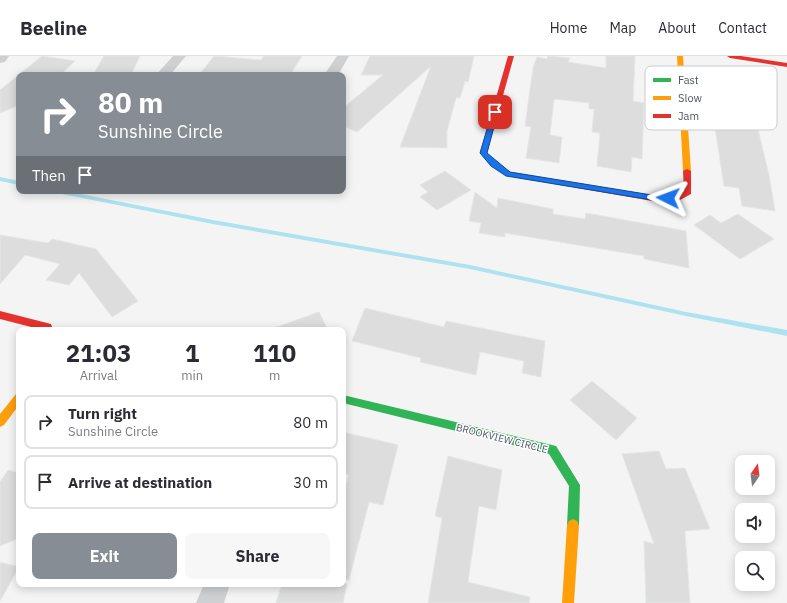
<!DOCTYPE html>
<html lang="en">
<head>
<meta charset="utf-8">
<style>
  body { margin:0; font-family:"IBM Plex Sans",sans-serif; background:#f7f7f7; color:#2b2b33; height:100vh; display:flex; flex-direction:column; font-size:15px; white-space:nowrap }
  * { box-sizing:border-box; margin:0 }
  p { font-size:13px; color:#7c7c81 }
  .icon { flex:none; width:22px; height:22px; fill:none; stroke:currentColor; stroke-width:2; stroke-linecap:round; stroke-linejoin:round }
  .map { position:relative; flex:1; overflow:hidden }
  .panel { position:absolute; left:16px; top:271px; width:330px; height:260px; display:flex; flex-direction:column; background:#fff; border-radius:8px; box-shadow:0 2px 10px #0003 }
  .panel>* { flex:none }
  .hud { position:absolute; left:16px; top:16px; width:330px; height:122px; border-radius:8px; box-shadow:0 2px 10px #0003; background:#868d94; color:#fff; overflow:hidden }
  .needle { width:26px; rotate:14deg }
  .buttons { position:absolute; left:735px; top:399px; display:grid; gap:8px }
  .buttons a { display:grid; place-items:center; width:40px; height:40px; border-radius:8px; background:#fff; box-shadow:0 2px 10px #0003; font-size:20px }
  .pin { position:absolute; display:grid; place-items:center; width:34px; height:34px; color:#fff; margin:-17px; border-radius:8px; box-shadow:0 2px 6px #0006 }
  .me { position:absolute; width:44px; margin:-22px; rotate:273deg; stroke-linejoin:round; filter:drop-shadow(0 0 3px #0008) }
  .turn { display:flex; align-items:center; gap:14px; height:84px; padding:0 16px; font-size:18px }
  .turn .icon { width:52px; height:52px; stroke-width:2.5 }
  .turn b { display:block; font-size:28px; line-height:34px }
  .then { display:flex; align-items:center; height:38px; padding:0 16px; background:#0003; gap:8px; font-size:15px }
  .eta { display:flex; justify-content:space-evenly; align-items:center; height:68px; text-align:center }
  .eta b { font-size:24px; font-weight:700; line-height:28px }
  .cta { display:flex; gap:8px; margin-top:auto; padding:8px 16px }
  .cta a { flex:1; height:46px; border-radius:8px; background:#868d94; color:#fff; font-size:16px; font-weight:700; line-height:46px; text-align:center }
  .cta a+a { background:#f7f7f7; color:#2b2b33 }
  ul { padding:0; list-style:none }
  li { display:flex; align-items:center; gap:12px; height:54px; margin:0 8px 6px; padding:0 8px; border:2px solid #e1e1e2; border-radius:8px }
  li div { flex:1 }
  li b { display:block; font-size:15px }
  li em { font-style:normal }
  header { display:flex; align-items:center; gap:24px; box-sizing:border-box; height:56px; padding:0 20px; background:#fff; border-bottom:1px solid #e1e1e2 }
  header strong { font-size:19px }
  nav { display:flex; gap:22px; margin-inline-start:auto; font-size:14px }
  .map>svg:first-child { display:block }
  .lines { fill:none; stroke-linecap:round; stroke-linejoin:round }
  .stream { fill:#aee2f0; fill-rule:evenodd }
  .building { fill:#ddddde; stroke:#e5e6e7 }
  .street { fill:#ced0d2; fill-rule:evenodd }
  .fast { fill:#30b455; fill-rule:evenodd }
  .slow { fill:#ff9f0a; fill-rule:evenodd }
  .jam { fill:#e5322d; fill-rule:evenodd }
  .route { fill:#1a73e8; stroke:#114b97 }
  .labels { text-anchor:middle; stroke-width:3; stroke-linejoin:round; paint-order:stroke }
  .street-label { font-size:10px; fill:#4a5661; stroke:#fff }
  .key { fill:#fff; stroke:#c9ccd0; stroke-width:1 }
  .key-label { font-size:11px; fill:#4a5661 }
</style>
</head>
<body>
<header>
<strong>Beeline</strong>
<nav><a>Home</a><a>Map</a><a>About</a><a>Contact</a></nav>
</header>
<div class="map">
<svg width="787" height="547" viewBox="0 0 787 547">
  <rect width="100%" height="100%" fill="#f4f4f4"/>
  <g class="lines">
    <!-- stream -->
    <path class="stream" d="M 0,121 L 19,125 L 19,129 L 0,125 Z
      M 55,135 L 65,135 L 213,164 L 470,209 L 686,256 L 787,274 L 787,280 L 686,260 L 470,213 L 213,168 L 57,137 Z"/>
  </g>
  <!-- building -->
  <path class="building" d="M 42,0 L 75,5 L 60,19 L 19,19 L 19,49 L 0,57 L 0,34 Z
    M 104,0 L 140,0 L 131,19 L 93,19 Z
    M 214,0 L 261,4 L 264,0 L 302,0 L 293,14 L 293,19 L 199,19 Z
    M 370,0 L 474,0 L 468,26 L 465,25 L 460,42 L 456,42 L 447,75 L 447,92 L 400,91 L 431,10 L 357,76 L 343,70 L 343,52 L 383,19 L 361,19 Z
    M 548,0 L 570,2 L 568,6 L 606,12 L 606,0 L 635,0 L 633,45 L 644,47 L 642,103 L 632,101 L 631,116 L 597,110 L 600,77 L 592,76 L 594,53 L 589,53 L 589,47 L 554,43 L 550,79 L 562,81 L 559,107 L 526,102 L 531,71 L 525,70 L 533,12 L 537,1 L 547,3 Z
    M 712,11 L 744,15 L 769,119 L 775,155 L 742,150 L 739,132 L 724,130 L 707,20 L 714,21 Z
    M 445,115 L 471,134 L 437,154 L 420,141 L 428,136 L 420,129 Z
    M 475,136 L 497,152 L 498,142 L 553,153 L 553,158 L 585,163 L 586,157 L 686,175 L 689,212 L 644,203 L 644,200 L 505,177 L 505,181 L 479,177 L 481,167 L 469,165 Z
    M 738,158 L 774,183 L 740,203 L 694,169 L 710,159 L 721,167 Z
    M 0,179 L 48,187 L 52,183 L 96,193 L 138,245 L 112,261 L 79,217 L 69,229 L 46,224 L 60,208 L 25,199 L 0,228 Z
    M 365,252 L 444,271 L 446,265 L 545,285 L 541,321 L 522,317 L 524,305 L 480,296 L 476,319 L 420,306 L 421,302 L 352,285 Z
    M 319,256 L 328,274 L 274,274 L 274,272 Z
    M 592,325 L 637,362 L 616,384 L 570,344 Z
    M 343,376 L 398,389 L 383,449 L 369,446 L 349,524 L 343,523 L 343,438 L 349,419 L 343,417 Z
    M 659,395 L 666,413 L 685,412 L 710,473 L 685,475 L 690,547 L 646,547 L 644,485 L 654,488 L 622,398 Z
    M 448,400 L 502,414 L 496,454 L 479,450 L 468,526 L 530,541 L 529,547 L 428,547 L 442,462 L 435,460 Z
    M 8,414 L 19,417 L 19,482 L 0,490 L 0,426 Z
    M 0,506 L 19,511 L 0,545 Z
    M 282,528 L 347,528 L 343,547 L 276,547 Z"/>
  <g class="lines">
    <!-- street -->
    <path class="street" d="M 0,0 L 9,0 L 5,6 L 0,7 Z
      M 173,0 L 186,0 L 170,19 L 156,19 Z
      M 337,0 L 349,0 L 338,19 L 324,19 Z
      M 204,528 L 230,528 L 224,547 L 196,547 Z"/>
    <!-- fast -->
    <path class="fast" d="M 343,339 L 556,390 L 580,429 L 579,469 L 577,473 L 573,475 L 569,473 L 567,469 L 569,430 L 549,398 L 343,347 Z"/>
    <!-- slow -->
    <path class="slow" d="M 677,0 L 683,0 L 691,115 L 687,117 L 683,115 Z
      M 19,337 L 19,349 L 4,369 L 0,371 L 0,358 L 16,338 Z
      M 573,463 L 577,465 L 579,469 L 574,547 L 562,547 L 567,469 L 569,465 Z"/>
    <!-- jam -->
    <path class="jam" d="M 508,0 L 514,0 L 487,97 L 495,106 L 510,116 L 658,140 L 677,140 L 684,135 L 683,115 L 687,113 L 691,115 L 691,138 L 678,145 L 658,146 L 508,120 L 491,110 L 480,97 Z
      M 727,0 L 741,0 L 787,7 L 787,11 L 730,2 Z
      M 0,255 L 51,268 L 53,274 L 43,274 L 0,263 Z"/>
  </g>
  <!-- route -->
  <path class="route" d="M 495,54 L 498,56 L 487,97 L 510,116 L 658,140 L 668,140 L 671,142 L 668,145 L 658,145 L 506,120 L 491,110 L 480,97 L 492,56 Z"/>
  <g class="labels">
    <!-- street labels -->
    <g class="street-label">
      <text transform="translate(502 382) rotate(14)" y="4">BROOKVIEW CIRCLE</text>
    </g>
  </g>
  <!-- legend -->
  <rect x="645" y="10" width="132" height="64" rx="6" class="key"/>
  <rect x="653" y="22" width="18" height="4" fill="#30b455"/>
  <rect x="653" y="40" width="18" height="4" fill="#ff9f0a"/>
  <rect x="653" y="58" width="18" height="4" fill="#e5322d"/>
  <g class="key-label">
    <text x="678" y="28">Fast</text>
    <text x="678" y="46">Slow</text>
    <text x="678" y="64">Jam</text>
  </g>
</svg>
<div class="buttons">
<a><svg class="needle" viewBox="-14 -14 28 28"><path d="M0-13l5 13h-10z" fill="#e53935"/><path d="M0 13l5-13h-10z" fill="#7c7c81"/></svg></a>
<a><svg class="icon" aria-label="sound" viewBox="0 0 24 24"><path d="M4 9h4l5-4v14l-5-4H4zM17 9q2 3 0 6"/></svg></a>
<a><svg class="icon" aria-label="search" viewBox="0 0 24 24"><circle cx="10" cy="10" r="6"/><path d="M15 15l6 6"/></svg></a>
</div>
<div class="pin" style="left:495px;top:56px;background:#d93025"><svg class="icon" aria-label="arrive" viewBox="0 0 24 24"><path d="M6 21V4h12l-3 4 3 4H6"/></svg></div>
<svg class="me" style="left:668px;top:142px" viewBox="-20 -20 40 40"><path d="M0-17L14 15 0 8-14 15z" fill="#1a73e8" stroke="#fff" stroke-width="4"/></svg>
<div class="hud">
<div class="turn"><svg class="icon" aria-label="right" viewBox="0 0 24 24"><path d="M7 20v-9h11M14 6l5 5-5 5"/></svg><div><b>80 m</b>Sunshine Circle</div></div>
<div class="then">Then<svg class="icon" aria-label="arrive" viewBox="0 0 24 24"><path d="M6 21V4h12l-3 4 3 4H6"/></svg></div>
</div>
<section class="panel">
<div class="eta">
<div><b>21:03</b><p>Arrival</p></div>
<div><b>1</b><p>min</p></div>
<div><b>110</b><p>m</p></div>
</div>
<ul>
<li><svg class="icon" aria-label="right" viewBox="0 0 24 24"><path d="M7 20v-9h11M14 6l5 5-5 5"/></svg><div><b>Turn right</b><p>Sunshine Circle</p></div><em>80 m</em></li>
<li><svg class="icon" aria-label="arrive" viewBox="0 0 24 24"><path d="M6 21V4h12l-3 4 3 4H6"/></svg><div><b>Arrive at destination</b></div><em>30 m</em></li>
</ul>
<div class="cta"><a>Exit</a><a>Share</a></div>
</section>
</div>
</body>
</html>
